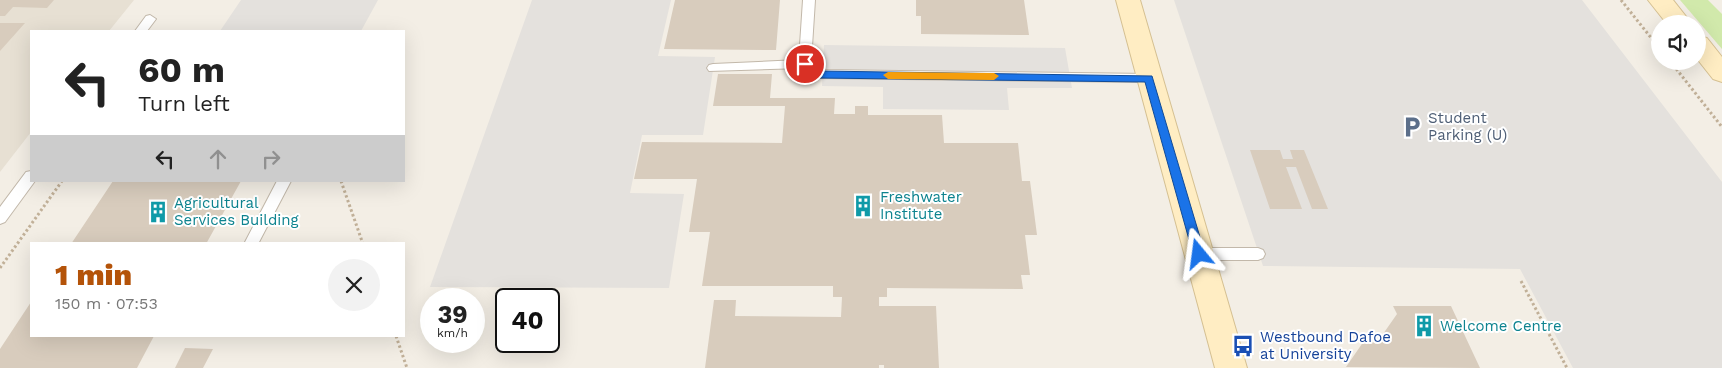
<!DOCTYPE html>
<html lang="en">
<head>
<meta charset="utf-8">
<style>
  body { margin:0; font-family:"Work Sans",sans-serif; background:#f2f2f2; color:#222; height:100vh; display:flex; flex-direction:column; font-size:19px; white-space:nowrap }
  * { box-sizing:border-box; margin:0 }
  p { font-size:16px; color:#767676 }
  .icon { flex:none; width:28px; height:28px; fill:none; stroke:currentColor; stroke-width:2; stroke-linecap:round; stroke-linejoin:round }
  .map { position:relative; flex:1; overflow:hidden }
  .side { position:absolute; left:30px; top:242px; width:375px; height:95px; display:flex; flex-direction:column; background:#fff; border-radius:0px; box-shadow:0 5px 20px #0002 }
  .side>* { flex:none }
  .guide { position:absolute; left:30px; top:30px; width:375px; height:152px; border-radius:0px; box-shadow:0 5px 20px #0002; background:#fff; color:#222; overflow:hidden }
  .buttons { position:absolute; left:1651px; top:15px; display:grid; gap:10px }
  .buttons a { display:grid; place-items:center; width:55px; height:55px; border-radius:50%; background:#fff; box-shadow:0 5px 20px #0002; font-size:25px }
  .speed { position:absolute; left:420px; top:288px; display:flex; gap:10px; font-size:25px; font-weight:700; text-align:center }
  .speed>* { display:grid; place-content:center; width:65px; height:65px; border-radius:50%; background:#fff; box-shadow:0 5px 20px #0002; line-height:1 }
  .speed small { font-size:12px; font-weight:400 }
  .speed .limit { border:2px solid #111; border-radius:8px; background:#fff; color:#111 }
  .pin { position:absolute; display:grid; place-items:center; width:42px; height:42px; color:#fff; margin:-21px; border:2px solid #fff; border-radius:50%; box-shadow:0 1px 5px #0007 }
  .me { position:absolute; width:55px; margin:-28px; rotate:344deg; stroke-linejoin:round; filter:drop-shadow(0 0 4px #0008) }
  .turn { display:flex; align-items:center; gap:18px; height:105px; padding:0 25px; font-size:22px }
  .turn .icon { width:65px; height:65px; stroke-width:2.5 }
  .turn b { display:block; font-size:35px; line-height:42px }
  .lanes { display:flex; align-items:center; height:48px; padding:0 25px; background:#0003; justify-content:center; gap:25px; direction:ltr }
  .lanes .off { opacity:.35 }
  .round { display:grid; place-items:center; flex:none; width:52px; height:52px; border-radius:26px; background:#f2f2f2 }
  .summary { display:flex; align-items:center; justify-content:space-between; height:85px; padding:0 25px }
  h1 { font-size:30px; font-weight:800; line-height:38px; color:#b45309 }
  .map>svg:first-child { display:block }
  .residential { fill:#e7e0d3 }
  .green { fill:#d1e9ab }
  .parking { fill:#e4e1dd }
  .building { fill:#d8ccbd }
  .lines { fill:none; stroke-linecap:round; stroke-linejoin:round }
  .lane-casing { stroke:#c2b8aa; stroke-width:2 }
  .secondary-casing { stroke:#d5c092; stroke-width:2 }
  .path { stroke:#c1b098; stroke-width:3; stroke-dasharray:2.5 2.5; stroke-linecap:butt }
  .lane { fill:#fff; fill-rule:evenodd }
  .secondary { fill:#ffedc3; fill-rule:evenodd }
  .route { fill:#1a73e8; stroke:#114b97 }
  .slow { fill:#f59e0b }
  .labels { text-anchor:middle; stroke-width:4; stroke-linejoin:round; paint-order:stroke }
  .service-label { font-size:15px; fill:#4e5e75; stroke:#fff; text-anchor:start }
  .culture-label { font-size:15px; fill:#0d838f; stroke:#fff; text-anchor:start }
  .transit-label { font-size:15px; fill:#164399; stroke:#fff; text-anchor:start }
</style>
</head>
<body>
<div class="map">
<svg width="1722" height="368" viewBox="0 0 1722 368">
  <rect width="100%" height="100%" fill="#f3eee5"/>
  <!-- residential -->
  <path class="residential" d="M 0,0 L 134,0 L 109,31 L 31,31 L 31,132 L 0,172 Z"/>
  <!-- green -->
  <path class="green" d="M 1680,0 L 1708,0 L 1722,14 L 1722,49 Z"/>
  <!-- parking -->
  <path class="parking" d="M 241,0 L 378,0 L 361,31 L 220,31 Z
    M 532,0 L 671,0 L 658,56 L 715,57 L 703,135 L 642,135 L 630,193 L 684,194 L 669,288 L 430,287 Z
    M 1174,0 L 1582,0 L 1722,182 L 1722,368 L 1573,368 L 1520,269 L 1263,266 Z
    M 824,45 L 1065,48 L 1072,88 L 1007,88 L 1009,110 L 883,109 L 883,87 L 822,86 Z"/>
  <!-- building -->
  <path class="building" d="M 0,0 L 54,0 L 47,8 L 13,7 L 5,16 L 0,16 Z
    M 675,0 L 780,0 L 776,50 L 664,49 Z
    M 916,0 L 1024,0 L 1029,35 L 921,34 L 921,16 L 916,16 Z
    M 0,23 L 25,23 L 0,51 Z
    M 718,74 L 772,74 L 770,98 L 835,98 L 834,114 L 855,114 L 855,106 L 868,106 L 868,115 L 942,115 L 944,143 L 1018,143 L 1022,181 L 1030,181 L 1037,235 L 1025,235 L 1030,275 L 1021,275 L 1023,289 L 887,288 L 887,297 L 879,297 L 879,306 L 936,306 L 939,368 L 884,368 L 884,365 L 879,365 L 879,368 L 705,368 L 714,300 L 736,300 L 735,316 L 841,317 L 842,297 L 833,297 L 833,286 L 702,286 L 710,232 L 689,232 L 697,179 L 634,179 L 642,142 L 782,143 L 785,106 L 713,106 Z
    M 1250,150 L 1280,150 L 1283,159 L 1293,159 L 1290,150 L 1304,150 L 1328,209 L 1312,209 L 1296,167 L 1286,167 L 1302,209 L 1270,209 Z
    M 113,181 L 241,181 L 206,244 L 71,244 Z
    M 31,302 L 31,336 L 154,336 L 137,368 L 0,368 L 0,349 Z
    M 1393,306 L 1451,306 L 1480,368 L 1346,367 L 1366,338 L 1376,344 L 1397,314 Z
    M 185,348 L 213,349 L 203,368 L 175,368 Z"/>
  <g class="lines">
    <!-- lane casing -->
    <g class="lane-casing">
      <path id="lane" d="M 803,0 L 815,0 L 811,62 L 822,70 L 1149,74 L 1155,78 L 1149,82 L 819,78 L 803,68 L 709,71 L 707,68 L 709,65 L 713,64 L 799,60 Z
        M 150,15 L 156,19 L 147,31 L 135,31 L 146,16 Z
        M 31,171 L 31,181 L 35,181 L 5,222 L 0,224 L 0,207 L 26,172 Z
        M 277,181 L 291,181 L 258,244 L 244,244 Z
        M 1199,248 L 1258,248 L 1263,250 L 1265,254 L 1263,258 L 1258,260 L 1199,260 L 1194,258 L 1192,254 L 1194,250 Z"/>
    </g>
    <!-- secondary casing -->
    <g class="secondary-casing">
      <path id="secondary" d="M 1116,0 L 1140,0 L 1247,368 L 1215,368 Z
        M 1648,0 L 1673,0 L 1692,24 L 1667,24 Z
        M 1698,36 L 1707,38 L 1722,57 L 1722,82 L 1713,79 L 1698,60 Z"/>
    </g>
    <!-- path -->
    <path class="path" d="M 1621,0 L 1660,49
      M 1670,61 L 1722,127
      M 341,181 L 363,244
      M 0,268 L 62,181
      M 1521,281 L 1567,368
      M 396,336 L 407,368"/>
    <!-- lane -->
    <use href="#lane" class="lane"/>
    <!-- secondary -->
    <use href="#secondary" class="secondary"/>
  </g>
  <!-- route -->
  <path class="route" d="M 805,60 L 821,71 L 1152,76 L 1205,254 L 1203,257 L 1194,257 L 1193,254 L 1145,82 L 819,78 L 801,66 L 800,64 Z"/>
  <!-- slow -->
  <path class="slow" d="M 888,72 L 994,73 L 999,76 L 994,80 L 888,79 L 883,75 Z"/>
  <!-- icons -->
  <defs>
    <g id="parking-bare" transform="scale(1.725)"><path d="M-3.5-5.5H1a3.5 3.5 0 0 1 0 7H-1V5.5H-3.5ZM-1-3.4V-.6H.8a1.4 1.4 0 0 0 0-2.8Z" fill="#5c6f8a" stroke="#fff" stroke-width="2.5" paint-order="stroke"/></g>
    <g id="building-bare" transform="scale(1.725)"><path d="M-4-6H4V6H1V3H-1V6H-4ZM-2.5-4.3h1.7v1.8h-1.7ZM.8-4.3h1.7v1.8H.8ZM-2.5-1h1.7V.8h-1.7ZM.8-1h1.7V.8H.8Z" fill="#0f9aa8" stroke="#fff" stroke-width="2.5" paint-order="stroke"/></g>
    <g id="bus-bare" transform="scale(1.725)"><path d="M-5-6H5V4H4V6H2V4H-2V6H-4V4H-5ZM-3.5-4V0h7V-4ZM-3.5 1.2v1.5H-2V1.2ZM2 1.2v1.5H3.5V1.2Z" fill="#1a4fb4" stroke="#fff" stroke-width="2.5" paint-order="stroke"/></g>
  </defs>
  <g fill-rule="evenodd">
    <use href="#parking-bare" x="1412" y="127"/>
    <use href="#building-bare" x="863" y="206"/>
    <use href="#building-bare" x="158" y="212"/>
    <use href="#building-bare" x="1424" y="326"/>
    <use href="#bus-bare" x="1243" y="346"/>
  </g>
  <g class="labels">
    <!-- service labels -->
    <g class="service-label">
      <text x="1428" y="123">Student<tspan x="1428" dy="17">Parking (U)</tspan></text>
    </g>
    <!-- culture labels -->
    <g class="culture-label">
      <text x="880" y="202">Freshwater<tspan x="880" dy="17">Institute</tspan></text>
      <text x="174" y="208">Agricultural<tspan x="174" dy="17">Services Building</tspan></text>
      <text x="1440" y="331">Welcome Centre</text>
    </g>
    <!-- transit labels -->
    <g class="transit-label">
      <text x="1260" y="342">Westbound Dafoe<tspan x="1260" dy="17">at University</tspan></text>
    </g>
  </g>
</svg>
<div class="buttons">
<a><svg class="icon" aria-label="sound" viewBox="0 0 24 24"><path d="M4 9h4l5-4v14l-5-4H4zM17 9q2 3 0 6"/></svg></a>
</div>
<div class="speed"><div>39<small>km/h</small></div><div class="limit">40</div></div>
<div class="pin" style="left:805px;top:64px;background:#d93025"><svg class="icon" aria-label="arrive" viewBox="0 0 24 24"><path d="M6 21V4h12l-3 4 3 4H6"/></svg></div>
<svg class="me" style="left:1199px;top:254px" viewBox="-20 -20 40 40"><path d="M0-17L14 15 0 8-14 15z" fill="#1a73e8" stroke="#fff" stroke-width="4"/></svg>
<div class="guide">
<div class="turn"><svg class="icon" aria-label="left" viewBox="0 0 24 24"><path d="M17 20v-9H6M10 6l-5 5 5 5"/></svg><div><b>60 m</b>Turn left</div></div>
<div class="lanes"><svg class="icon" aria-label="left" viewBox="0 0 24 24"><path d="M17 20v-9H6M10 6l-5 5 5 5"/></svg><svg class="icon off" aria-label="ahead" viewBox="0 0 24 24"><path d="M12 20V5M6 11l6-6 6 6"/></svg><svg class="icon off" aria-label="right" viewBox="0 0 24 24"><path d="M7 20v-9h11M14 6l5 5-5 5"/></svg></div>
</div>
<section class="side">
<div class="summary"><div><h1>1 min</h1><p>150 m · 07:53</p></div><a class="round"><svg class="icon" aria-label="close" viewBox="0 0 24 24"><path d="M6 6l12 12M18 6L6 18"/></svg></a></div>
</section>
</div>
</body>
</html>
